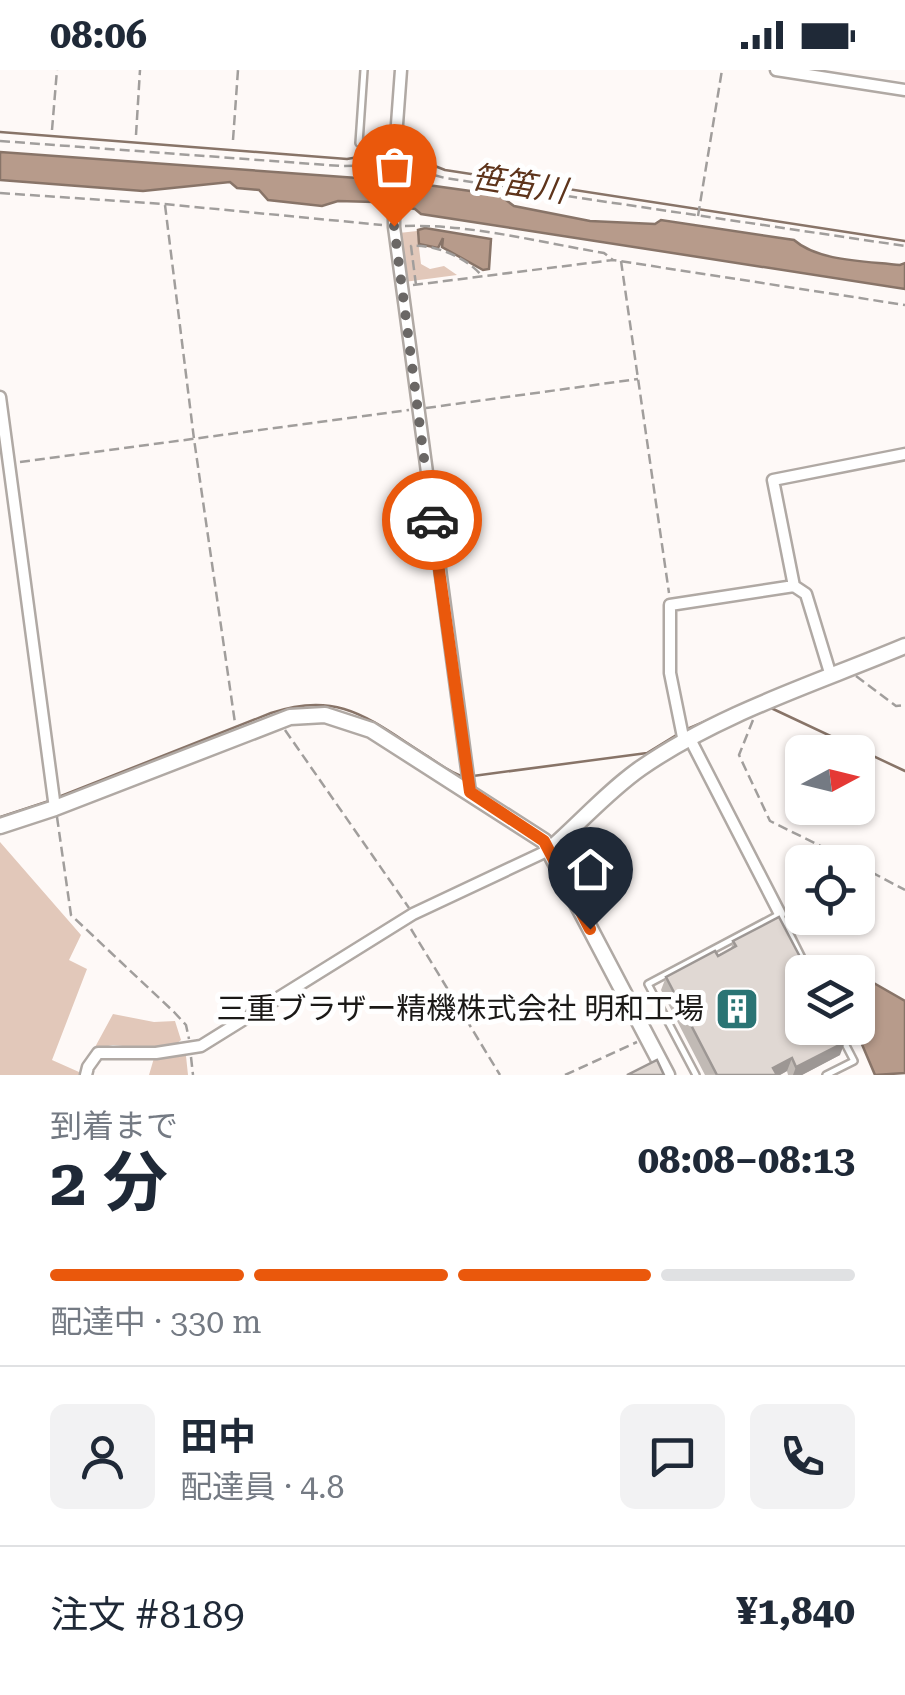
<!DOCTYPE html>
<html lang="ja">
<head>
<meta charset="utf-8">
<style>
	body { margin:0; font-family:"Roboto Serif","Noto Sans JP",serif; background:#f2f2f3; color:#1f2937; height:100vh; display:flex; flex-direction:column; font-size:38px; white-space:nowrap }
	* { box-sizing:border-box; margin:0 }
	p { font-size:32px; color:#747a83 }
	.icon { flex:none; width:55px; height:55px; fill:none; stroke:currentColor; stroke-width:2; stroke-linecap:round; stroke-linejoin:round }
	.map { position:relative; height:1005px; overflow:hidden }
	.panel { display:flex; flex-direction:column; background:#fff; flex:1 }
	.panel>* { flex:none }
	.needle { width:65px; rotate:83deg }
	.tools { position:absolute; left:785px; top:665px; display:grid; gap:20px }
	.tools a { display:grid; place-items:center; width:90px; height:90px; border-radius:15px; background:#fff; box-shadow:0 2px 8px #0004; font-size:50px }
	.pin { position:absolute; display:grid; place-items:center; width:85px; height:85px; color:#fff; margin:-102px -42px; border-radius:50% 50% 50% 0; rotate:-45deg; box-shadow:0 0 10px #0007 }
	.pin .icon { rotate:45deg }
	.courier { position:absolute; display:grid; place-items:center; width:100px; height:100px; margin:-50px; border:8px solid #ea580c; border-radius:50%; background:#fff; color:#222; box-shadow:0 2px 12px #0007 }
	.overview em { font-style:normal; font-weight:700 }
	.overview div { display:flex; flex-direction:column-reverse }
	.overview { display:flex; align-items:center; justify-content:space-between; height:170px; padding:0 50px }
	h1 { font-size:65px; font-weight:700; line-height:75px }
	.bar { display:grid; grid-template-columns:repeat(4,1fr); gap:15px 10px; align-content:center; height:120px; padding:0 50px }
	.bar i { height:12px; border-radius:8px; background:#e0e1e3 }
	.bar .current { background:#ea580c }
	.bar p { grid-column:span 4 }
	.line { display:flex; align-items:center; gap:25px; padding:0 50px; border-top:2px solid #e0e1e3 }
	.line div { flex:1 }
	.round { display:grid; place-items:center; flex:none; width:105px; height:105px; border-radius:15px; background:#f2f2f3 }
	.status { display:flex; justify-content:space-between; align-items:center; height:70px; padding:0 50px; background:#fff; direction:ltr }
	.status svg { height:28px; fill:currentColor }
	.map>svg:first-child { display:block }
	.green { fill:#e2c8ba }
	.water { fill:#b79b8b; stroke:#887468; stroke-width:2.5 }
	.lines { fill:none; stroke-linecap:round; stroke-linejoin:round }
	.stream { stroke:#887468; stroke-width:2.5 }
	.lane-casing { stroke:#b0a9a4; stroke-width:10 }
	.street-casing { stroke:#b0a9a4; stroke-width:15 }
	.secondary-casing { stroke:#b0a9a4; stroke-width:19 }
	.path { stroke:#a19e9c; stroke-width:2.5; stroke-dasharray:10 5; stroke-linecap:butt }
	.lane { stroke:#fff; stroke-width:5 }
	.street { stroke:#fff; stroke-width:10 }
	.secondary { stroke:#fff; stroke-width:14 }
	.wall { fill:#c1bab5 }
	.shaded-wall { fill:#9d9794 }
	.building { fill:#e0d8d3; stroke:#9d9794; stroke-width:2.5 }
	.done { stroke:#6a6765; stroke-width:10; stroke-dasharray:0 18 }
	.route { stroke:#ea580c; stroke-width:12 }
	.labels { text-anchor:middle; stroke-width:10; stroke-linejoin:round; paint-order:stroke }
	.poi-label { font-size:30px; fill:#1b1917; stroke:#fff; text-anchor:end }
	.water-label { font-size:32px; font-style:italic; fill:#5e341b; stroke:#fff }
</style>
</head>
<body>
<div class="status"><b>08:06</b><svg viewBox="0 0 49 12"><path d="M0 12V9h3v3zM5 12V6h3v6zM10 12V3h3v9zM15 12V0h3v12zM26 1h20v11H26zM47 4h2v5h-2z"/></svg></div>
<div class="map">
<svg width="905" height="1005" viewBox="0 0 905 1005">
	<rect width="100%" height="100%" fill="#fef9f7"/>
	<path class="green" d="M417 161 421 194 430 199 444 196 457 205 404 212 399 163Z
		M0 772 81 865 69 890 87 899 52 990 79 1002V1005H0Z
		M113 944 154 952 175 951 181 970 171 978 174 986H186L188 1005H149L154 988 151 979 113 975 94 979Z"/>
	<path class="water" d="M0 82 399 111 499 125 514 136 590 151 655 154 661 150 794 170C819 192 868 191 900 195L905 193V219L421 144 415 139 374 132 338 131 322 136 268 130 259 120 237 118 230 112 143 121 0 110Z
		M425 158 491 169 489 199 483 200 442 177 443 168 438 178 419 174 418 160Z
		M858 904 905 931V1003L875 1005 855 958H858Z"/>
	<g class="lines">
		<path class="stream" d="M0 62 347 89 387 82
			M402 83 445 100 905 171
			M771 638 905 701
			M685 660 755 630
			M473 706 647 683 678 664
			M56 728 271 643C339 620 369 649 424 684 437 692 451 704 465 707
			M0 747 49 731"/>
		<defs>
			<path id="lane" d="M359 73 364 0
				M696 1005 648 914 780 844 809 902
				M826 1005 854 991 837 958"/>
			<path id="street" d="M401 0 394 95V157L470 722
				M776 0 905 20
				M0 327 55 738
				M794 516 773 410 905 384
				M690 669 780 844
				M684 672 670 603V535L794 516 806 524 831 606
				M86 1005 88 997 98 983H156L201 976 413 844 549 780"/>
			<path id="secondary" d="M0 756 55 738 290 647 325 645 371 660 544 771 667 1005
				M549 780C580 753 608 721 641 698 720 643 817 613 905 576"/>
		</defs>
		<use href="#lane" class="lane-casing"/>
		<use href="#street" class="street-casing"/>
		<use href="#secondary" class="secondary-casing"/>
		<path class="path" d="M52 60 57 0
			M136 65 140 0
			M233 70 238 0
			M0 71 341 96 382 95
			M405 97 445 108 905 176
			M0 123 164 134 382 155
			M165 135 194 369 235 653
			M698 146 722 0
			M405 156C471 154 538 172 604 183L613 190
			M621 191 669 523
			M413 215 613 190 905 235
			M416 215 411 176C434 174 466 187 481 205
			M426 338 638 309
			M20 392 409 340
			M856 606 896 636 905 635
			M753 650 739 685 770 751 853 792
			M285 660 409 838
			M57 747 71 845 174 942 186 955 189 969
			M858 795 905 820
			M411 859 500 1005
			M191 987 193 1005
			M565 1005 637 972"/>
		<use href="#lane" class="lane"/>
		<use href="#street" class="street"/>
		<use href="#secondary" class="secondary"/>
	</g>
	<path class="wall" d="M733 871 840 985 802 1005H788L787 1001 780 1005H705L661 920 666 907 731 879Z"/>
	<path class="shaded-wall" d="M845 972 840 985 802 1005H793L796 997Z
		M792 988 787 1001 780 1005H771L773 998Z"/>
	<path class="building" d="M779 847 808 902H802V958H837L845 972 796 997 792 988 773 998 777 1005H717L666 907 715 881 718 886 736 876 733 871Z
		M657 990 664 1005H627Z"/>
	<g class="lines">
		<path class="done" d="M394 156 432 450"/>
		<path class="route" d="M432 450 470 722 544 771 590 859"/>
	</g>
	<defs>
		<symbol id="building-square" viewBox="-11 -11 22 22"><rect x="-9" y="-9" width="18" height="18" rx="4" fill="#2a7474" stroke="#fff"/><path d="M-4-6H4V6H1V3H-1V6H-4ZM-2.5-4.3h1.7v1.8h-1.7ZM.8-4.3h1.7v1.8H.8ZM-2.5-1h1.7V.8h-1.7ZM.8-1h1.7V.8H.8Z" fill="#fff"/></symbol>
	</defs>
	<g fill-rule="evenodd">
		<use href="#building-square" x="712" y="914" width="50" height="50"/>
	</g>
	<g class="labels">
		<g class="poi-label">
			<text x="704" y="949">三重ブラザー精機株式会社 明和工場</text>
		</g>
		<g class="water-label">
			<text transform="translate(519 114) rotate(9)" y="11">笹笛川</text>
		</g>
	</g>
</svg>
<div class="tools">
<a><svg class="needle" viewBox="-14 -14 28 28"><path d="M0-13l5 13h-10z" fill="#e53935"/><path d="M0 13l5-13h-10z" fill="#747a83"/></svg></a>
<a><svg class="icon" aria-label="locate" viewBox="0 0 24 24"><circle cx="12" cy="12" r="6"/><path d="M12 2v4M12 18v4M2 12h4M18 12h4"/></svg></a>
<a><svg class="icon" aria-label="layers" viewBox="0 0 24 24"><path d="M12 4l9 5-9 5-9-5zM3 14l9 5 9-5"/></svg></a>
</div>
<div class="pin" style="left:394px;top:156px;background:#ea580c"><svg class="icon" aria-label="bag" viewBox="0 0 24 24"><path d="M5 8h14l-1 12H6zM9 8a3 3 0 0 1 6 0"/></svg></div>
<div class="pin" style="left:590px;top:859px;background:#1f2937"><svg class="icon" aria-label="home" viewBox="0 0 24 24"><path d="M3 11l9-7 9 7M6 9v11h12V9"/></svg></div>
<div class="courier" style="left:432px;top:450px"><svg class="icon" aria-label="car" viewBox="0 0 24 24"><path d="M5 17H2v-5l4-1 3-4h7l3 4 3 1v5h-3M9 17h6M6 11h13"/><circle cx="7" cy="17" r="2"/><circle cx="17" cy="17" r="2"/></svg></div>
</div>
<section class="panel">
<div class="overview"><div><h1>2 分</h1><p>到着まで</p></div><em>08:08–08:13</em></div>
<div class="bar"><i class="current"></i><i class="current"></i><i class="current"></i><i></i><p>配達中 · 330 m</p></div>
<div class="line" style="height:180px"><a class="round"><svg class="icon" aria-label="person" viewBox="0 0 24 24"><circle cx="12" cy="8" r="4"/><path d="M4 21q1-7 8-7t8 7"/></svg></a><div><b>田中</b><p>配達員 · 4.8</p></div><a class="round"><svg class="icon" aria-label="chat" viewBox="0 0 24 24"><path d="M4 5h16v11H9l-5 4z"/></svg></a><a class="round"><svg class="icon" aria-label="phone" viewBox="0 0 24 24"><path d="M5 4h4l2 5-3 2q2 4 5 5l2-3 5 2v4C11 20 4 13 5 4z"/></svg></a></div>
<div class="line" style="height:130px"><div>注文 #8189</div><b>¥1,840</b></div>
</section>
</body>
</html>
